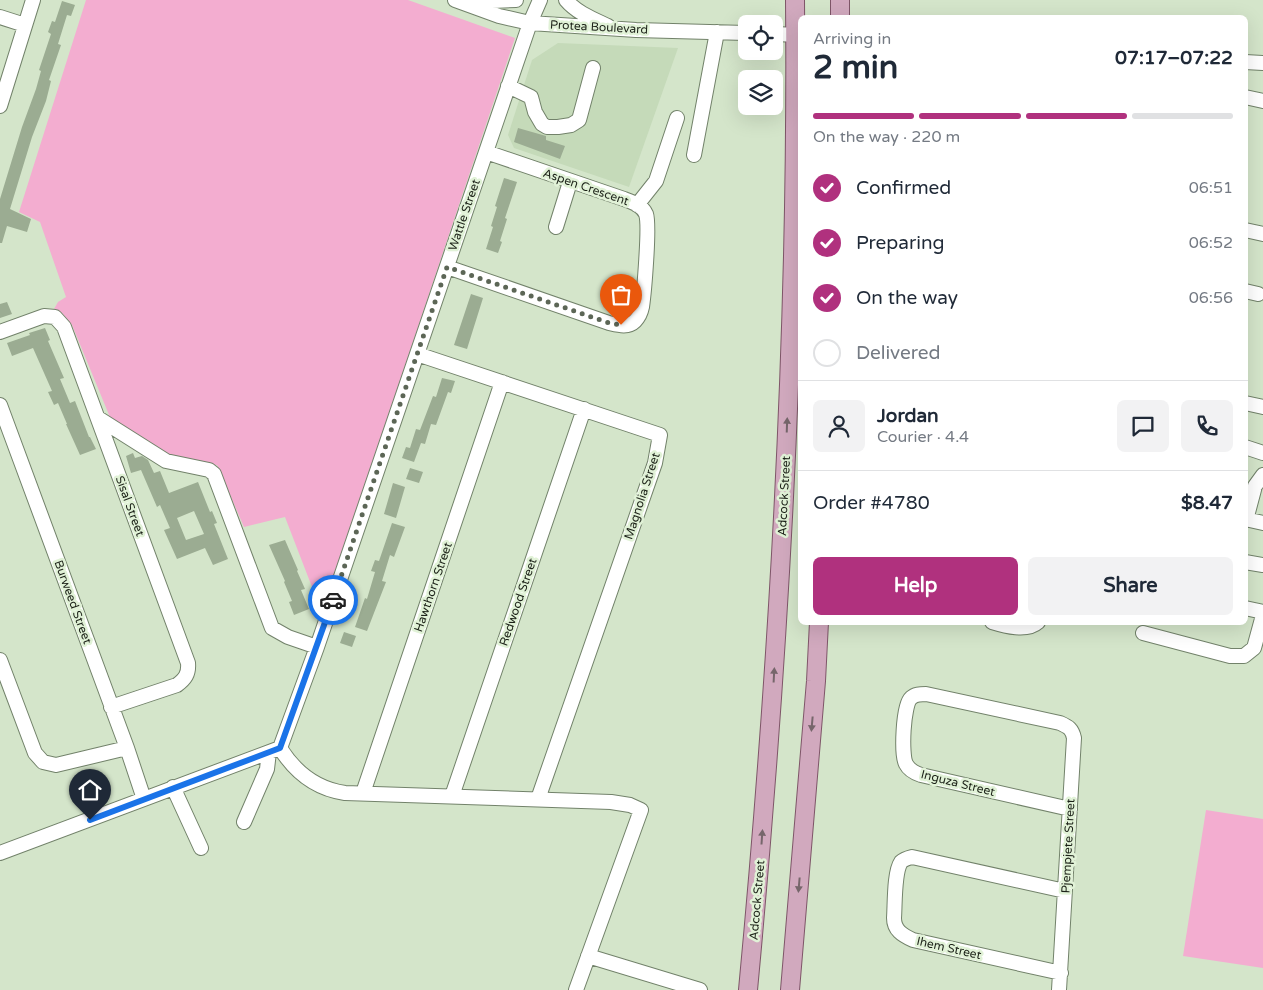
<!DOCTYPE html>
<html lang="en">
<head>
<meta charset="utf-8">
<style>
	body { margin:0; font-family:"Varela Round",sans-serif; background:#f2f2f3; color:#1f2937; height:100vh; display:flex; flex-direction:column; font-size:19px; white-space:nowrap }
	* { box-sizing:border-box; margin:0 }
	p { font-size:16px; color:#747a83 }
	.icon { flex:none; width:28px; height:28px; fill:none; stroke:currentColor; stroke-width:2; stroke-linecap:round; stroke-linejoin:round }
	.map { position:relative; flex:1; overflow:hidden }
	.details { position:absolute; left:798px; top:15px; width:450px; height:610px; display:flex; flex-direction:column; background:#fff; border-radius:8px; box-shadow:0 5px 20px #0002 }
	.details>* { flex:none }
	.tools { position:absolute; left:738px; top:15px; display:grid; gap:10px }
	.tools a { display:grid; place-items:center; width:45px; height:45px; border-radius:8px; background:#fff; box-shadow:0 5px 20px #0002; font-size:25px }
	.pin { position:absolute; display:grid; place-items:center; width:42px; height:42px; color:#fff; margin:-51px -21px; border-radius:50% 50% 50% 0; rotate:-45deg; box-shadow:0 0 5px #0007 }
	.pin .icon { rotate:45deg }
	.courier { position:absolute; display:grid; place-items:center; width:50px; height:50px; margin:-25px; border:4px solid #1a73e8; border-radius:50%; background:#fff; color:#222; box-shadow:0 1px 6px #0007 }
	.summary em { font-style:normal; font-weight:700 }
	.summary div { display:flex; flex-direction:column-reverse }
	.summary { display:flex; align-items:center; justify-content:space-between; height:85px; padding:0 15px }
	h1 { font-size:32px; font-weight:700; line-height:38px }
	.bar { display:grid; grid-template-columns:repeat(4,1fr); gap:8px 5px; align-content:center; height:60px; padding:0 15px }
	.bar i { height:6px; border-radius:4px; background:#e0e1e3 }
	.bar .current { background:#b0317e }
	.bar p { grid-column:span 4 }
	.line { display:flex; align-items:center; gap:12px; padding:0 15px; border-top:1px solid #e0e1e3 }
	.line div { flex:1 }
	.round { display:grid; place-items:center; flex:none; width:52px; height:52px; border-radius:8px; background:#f2f2f3 }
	ol { padding:0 15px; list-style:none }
	li { display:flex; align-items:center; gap:15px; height:55px }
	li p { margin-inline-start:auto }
	li .icon { padding:5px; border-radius:50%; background:#b0317e; color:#fff; stroke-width:4 }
	li:last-child { color:#747a83 }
	li i { width:28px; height:28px; border:2px solid #e0e1e3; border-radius:50% }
	.cta { display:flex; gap:10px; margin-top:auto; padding:10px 15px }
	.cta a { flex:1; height:58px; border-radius:8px; background:#b0317e; color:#fff; font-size:20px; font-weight:700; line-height:58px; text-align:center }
	.cta a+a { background:#f2f2f3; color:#1f2937 }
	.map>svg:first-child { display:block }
	.built { fill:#c5dab9 }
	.green { fill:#f3add0 }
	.building { fill:#9bac92; fill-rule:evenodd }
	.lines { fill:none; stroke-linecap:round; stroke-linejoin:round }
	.minor-casing { stroke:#72826a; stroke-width:16 }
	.major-casing { stroke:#7e5568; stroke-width:20 }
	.minor { stroke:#fff; stroke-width:14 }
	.major { stroke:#d1a9be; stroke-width:18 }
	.oneway { fill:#76666b }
	.done { stroke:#5c6656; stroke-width:5; stroke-dasharray:0 9 }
	.route { stroke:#1a73e8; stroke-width:6 }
	.labels { text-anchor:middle; stroke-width:5; stroke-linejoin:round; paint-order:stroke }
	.street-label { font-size:12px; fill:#1c2218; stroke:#e1f2d7 }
</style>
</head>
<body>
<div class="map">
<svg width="1263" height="990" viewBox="0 0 1263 990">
	<rect width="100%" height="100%" fill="#d4e5ca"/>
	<path class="built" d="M558 43 678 48 629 187 514 148 508 135 532 60Z"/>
	<path class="green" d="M86 0H408L515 38 322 613 285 517 244 527 217 465H202L163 457 114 427 72 325 62 313 54 309 58 302 66 297 40 222 19 212Z
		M1206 810 1263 819V968L1183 956Z"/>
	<path class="building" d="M62 1 75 5 71 16 67 15 58 44 61 45 49 80 51 81 46 101 32 137 10 209 31 219 27 232 7 226 2 243H0V199L22 127 36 89 41 71 39 70 51 34 48 32 52 21 55 22Z
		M518 128 546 136V140L565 146 560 159 514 142Z
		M504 178 517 182 505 218 507 219 500 241 502 242 498 253 486 249 493 227 491 226 497 207 495 206Z
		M471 294 483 298 467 349 454 345Z
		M7 302 12 314 0 318V304Z
		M45 328 50 340 48 341 64 378 60 379 70 403 75 401 89 437H90L96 449 80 455 66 424H67L58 403 54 405 48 392 52 391 33 348 12 356 7 343 30 335 29 333Z
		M442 378 455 381 451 393 448 392 436 425 431 424 425 444 421 443 414 462 402 458 406 447 410 448 416 429 420 430 433 396 436 397Z
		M133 453 135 458 142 456 148 460 154 473 160 471 169 493 198 482 210 512 212 511 217 523 214 524 228 559 213 565 205 548 177 559 164 530 170 528 160 505 157 507 141 470 131 473 126 456ZM194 511 204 534 186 540 177 518Z
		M410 468 423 472 419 483 406 479Z
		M393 483 405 487 396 518 384 514Z
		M392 523 405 527 394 557 390 555 382 581 386 582 367 631 355 627 365 598 367 599 375 572 371 571 375 560 379 561Z
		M285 540 298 570 297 571 305 589 301 590 309 609 294 615 289 602 292 601 284 582 285 581 269 545Z
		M344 632 356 636 352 647 340 643Z"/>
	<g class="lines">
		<defs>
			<path id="minor" d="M455 0 499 16 530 23 636 30 746 33
				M566 0C577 13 593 19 608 26
				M468 2 516 0
				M0 17 25 25
				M774 34 800 35
				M1245 62 1263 63
				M508 86 531 97 535 112 542 124 547 127H558L571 125 579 120 593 68
				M1245 97 1263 101
				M0 106 33 0
				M694 155 717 32
				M637 205 656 181 677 118
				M556 227 570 182
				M1245 230 1263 234
				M447 267 609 323C618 325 628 328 635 321 639 317 641 312 642 307 644 293 650 225 646 214 642 205 632 202 624 199L486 152
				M1245 291 1258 294
				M0 332 44 316 55 317 64 327 188 663C189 674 185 679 177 685L111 707
				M417 354 660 435 655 463 538 799
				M1245 403 1263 407
				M0 405 127 748 144 799
				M98 418 166 461 209 470 214 474 272 628 288 637 317 647
				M1245 447 1263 453
				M1245 519 1263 523
				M1246 520 1255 486 1263 475
				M1245 562 1263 565
				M1245 608 1263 612
				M992 622C1005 626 1027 632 1038 622
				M1143 633 1230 656H1244L1254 648 1263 615
				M0 660 35 753 43 762 56 765 127 748
				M280 748C295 772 317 789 345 793L611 802 630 805 641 810 576 990
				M173 787 201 848
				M363 793 502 382
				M452 796 584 409
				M244 822 267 769 269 752
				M0 853 280 748 317 647 530 23 540 0
				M588 956 700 990
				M1061 973 913 940C902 935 894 930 894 918 895 905 894 872 901 862 904 859 908 858 912 857L1065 891
				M1059 990 1074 738C1072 729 1069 727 1060 723L926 694C920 694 915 694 911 698 903 705 901 755 906 764 909 770 915 773 921 775L1070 809"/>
			<path id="major" d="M840 0V18
				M748 990C779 661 798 331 795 0
				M790 990 816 681 819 622"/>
		</defs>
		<use href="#minor" class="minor-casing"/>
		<use href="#major" class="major-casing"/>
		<use href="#minor" class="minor"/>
		<use href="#major" class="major"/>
	</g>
	<defs><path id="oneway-solid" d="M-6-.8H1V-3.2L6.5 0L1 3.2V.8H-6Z" transform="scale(1.25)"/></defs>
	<g class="oneway">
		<use href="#oneway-solid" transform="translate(787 425) rotate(-88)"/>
		<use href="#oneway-solid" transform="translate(774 675) rotate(-87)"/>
		<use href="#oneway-solid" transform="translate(812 724) rotate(95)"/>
		<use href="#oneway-solid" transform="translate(762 837) rotate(-86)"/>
		<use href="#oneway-solid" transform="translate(799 885) rotate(95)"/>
	</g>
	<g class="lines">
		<path class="done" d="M333 600 447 267 609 323 621 325"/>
		<path class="route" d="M90 820 280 748 333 600"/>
	</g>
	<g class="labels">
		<g class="street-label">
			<text transform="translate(599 27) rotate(3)" y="4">Protea Boulevard</text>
			<text transform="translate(586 187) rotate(19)" y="4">Aspen Crescent</text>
			<text transform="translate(464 215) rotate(-71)" y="4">Wattle Street</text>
			<text transform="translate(642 496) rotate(-72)" y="4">Magnolia Street</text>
			<text transform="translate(784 496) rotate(-87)" y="4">Adcock Street</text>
			<text transform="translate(130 506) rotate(70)" y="4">Sisal Street</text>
			<text transform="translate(433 587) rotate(-71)" y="4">Hawthorn Street</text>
			<text transform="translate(73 602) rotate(70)" y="4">Burweed Street</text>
			<text transform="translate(518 602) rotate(-71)" y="4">Redwood Street</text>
			<text transform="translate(958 783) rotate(14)" y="4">Inguza Street</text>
			<text transform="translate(1068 846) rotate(-87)" y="4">Pjempjete Street</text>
			<text transform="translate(757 900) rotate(-85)" y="4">Adcock Street</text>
			<text transform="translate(949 948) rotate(13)" y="4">Ihem Street</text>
		</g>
	</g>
</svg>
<div class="tools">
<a><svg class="icon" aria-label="locate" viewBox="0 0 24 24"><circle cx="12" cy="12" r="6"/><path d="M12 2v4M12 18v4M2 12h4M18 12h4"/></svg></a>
<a><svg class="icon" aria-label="layers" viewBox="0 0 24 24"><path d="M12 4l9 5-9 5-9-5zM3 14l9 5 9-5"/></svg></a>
</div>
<div class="pin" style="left:621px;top:325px;background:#ea580c"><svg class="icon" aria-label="bag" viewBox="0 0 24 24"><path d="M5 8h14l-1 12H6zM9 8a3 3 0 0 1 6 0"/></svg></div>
<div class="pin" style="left:90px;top:820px;background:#1f2937"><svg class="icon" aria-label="home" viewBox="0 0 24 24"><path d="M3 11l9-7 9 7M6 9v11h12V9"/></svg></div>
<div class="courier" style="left:333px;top:600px"><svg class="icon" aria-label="car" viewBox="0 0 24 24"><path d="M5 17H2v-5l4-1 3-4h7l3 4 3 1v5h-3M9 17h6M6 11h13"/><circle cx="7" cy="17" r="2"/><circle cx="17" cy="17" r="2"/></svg></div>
<section class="details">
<div class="summary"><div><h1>2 min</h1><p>Arriving in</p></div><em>07:17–07:22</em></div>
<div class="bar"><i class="current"></i><i class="current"></i><i class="current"></i><i></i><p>On the way · 220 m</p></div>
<ol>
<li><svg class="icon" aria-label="check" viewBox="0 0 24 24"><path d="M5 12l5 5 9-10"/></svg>Confirmed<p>06:51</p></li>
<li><svg class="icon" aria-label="check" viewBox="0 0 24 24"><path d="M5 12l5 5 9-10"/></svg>Preparing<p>06:52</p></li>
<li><svg class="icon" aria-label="check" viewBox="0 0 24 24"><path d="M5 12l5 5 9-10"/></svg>On the way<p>06:56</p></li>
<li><i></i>Delivered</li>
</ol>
<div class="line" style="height:90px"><a class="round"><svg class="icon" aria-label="person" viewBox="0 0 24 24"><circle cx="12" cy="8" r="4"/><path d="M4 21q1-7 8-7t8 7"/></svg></a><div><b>Jordan</b><p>Courier · 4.4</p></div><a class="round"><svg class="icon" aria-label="chat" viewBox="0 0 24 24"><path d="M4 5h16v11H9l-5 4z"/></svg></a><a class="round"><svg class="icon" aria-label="phone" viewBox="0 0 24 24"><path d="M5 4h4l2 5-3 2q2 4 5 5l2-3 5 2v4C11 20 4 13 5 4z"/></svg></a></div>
<div class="line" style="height:65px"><div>Order #4780</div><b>$8.47</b></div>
<div class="cta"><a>Help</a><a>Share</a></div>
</section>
</div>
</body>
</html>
